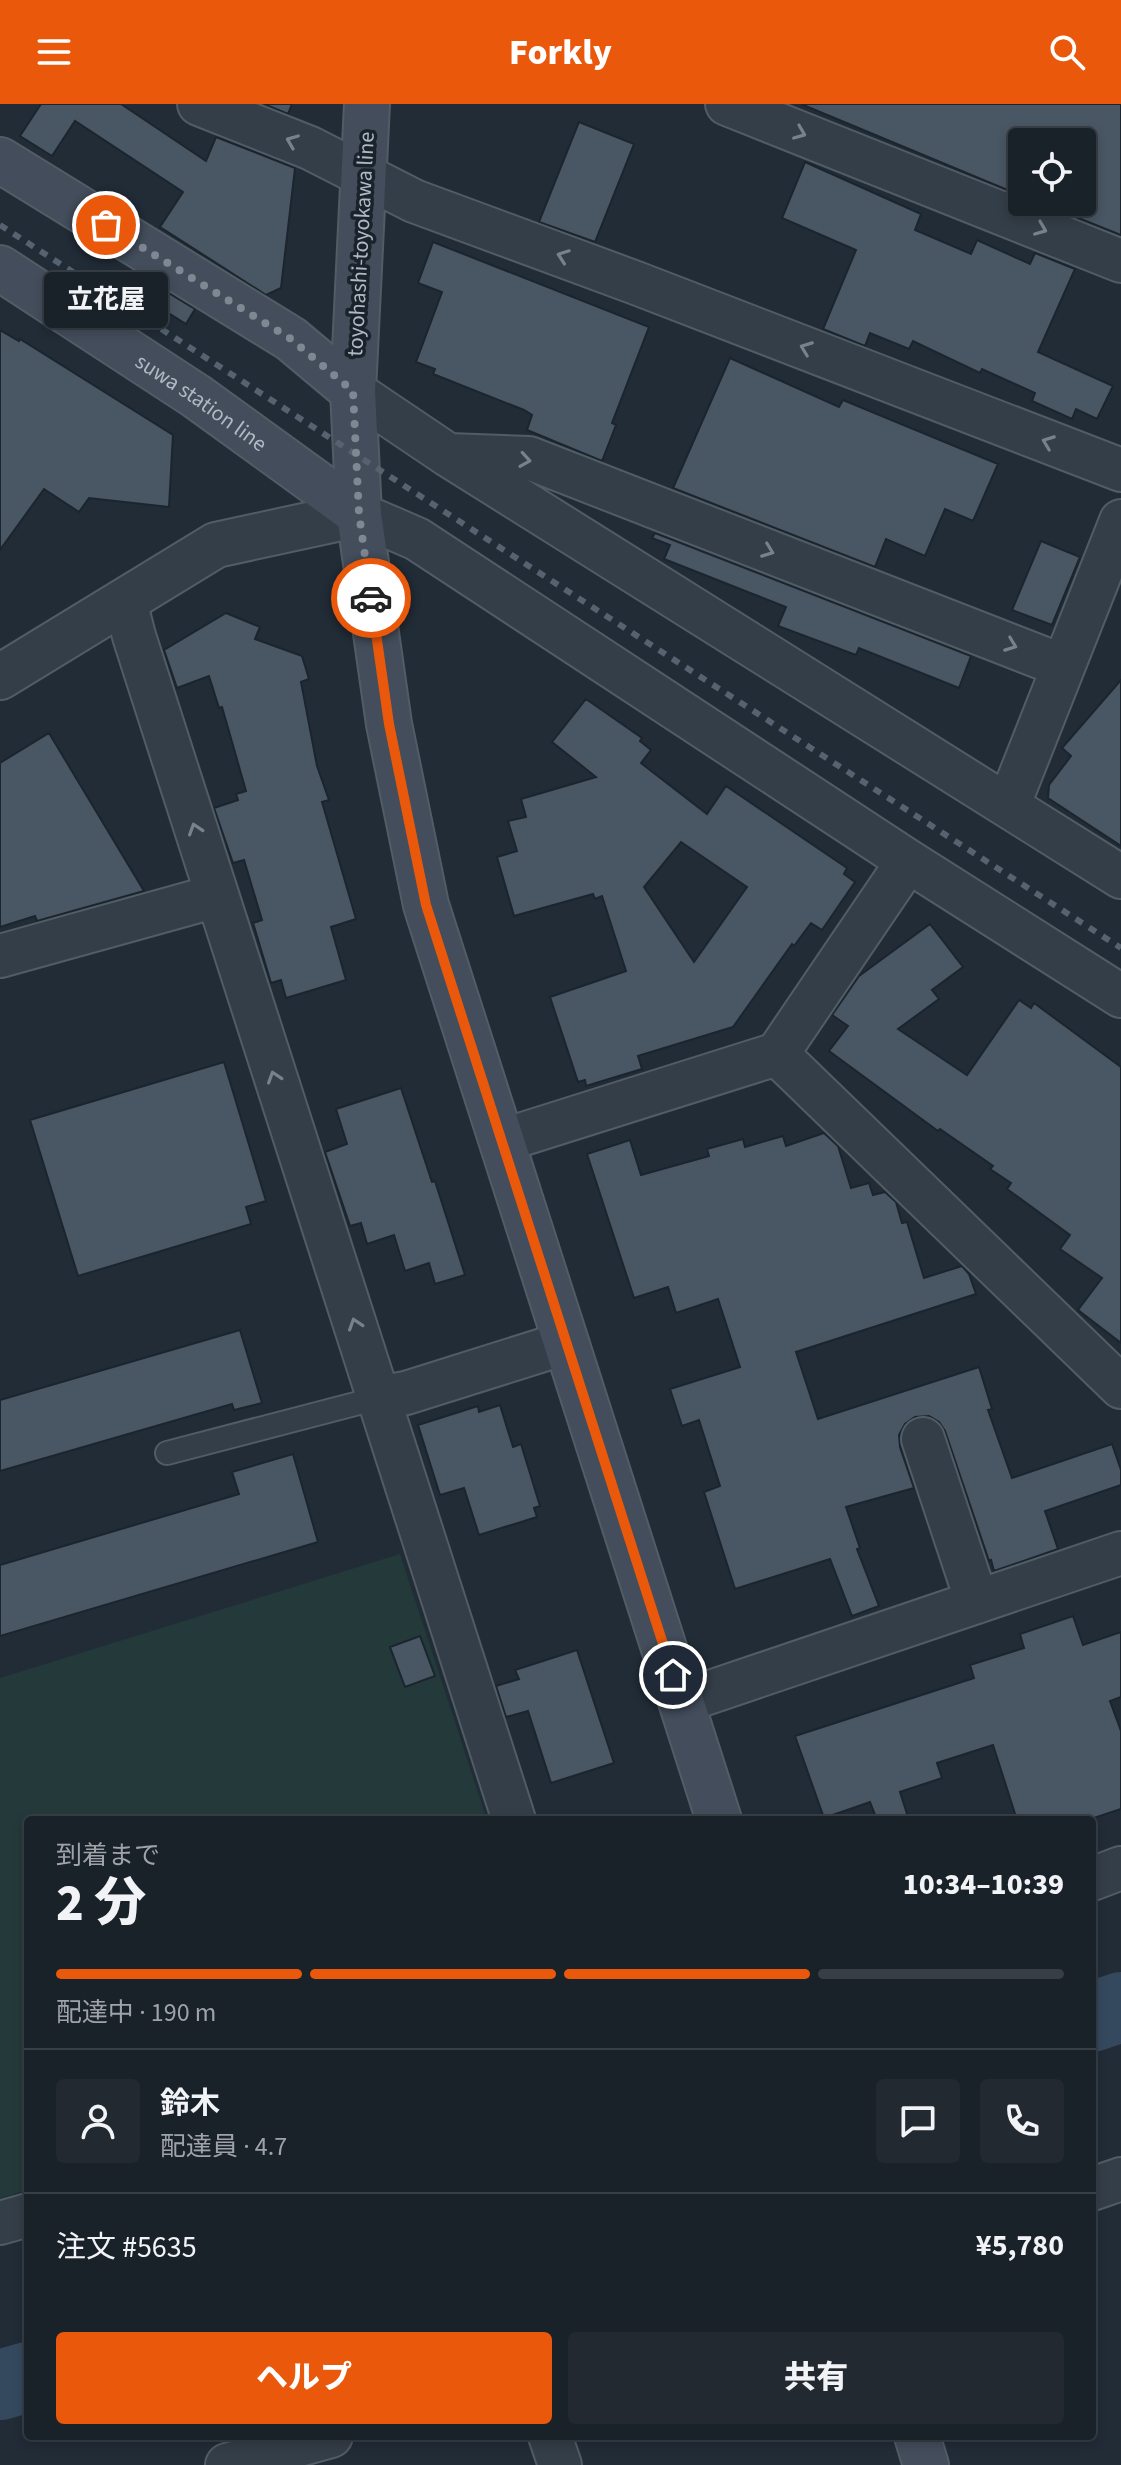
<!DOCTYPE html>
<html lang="ja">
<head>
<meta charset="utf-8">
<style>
	body { margin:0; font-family:"Source Sans 3","Noto Sans JP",sans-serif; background:#222931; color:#f1f3f6; height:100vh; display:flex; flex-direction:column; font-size:30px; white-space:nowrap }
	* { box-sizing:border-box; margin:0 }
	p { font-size:26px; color:#9fa3a8 }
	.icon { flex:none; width:44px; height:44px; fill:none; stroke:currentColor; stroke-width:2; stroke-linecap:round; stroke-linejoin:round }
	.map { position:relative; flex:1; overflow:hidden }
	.details { position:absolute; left:24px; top:1712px; width:1072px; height:624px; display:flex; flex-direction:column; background:#192129; border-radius:8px; box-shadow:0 4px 12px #0003,0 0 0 2px #373e46 }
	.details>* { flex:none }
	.fabs { position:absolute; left:1008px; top:24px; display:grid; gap:16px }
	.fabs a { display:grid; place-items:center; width:88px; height:88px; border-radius:8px; background:#192129; box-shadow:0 4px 12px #0003,0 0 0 2px #373e46; font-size:40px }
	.pin { position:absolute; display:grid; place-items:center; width:68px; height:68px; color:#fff; margin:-34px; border:4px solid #fff; border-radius:50%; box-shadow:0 2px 8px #0007 }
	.courier { position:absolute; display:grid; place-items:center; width:80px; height:80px; margin:-40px; border:6px solid #ea580c; border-radius:50%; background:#fff; color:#222; box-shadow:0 2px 10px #0007 }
	.bubble { position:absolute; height:56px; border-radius:8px; background:#192129; box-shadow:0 4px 12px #0003,0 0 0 2px #373e46; font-size:26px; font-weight:800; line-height:56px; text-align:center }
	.head em { font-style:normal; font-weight:800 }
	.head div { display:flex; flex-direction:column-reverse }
	.head { display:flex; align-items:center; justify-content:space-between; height:136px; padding:0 32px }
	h1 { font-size:52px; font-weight:800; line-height:60px }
	.bar { display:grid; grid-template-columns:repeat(4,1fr); gap:12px 8px; align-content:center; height:96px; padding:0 32px }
	.bar i { height:10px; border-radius:6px; background:#373e46 }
	.bar .on { background:#ea580c }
	.bar p { grid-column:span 4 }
	.line { display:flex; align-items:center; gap:20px; padding:0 32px; border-top:2px solid #373e46 }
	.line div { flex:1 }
	.round { display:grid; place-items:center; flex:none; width:84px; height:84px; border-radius:8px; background:#222931 }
	.button { display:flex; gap:16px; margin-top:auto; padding:16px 32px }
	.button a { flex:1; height:92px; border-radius:8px; background:#ea580c; color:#fff; font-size:32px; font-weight:800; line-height:92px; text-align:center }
	.button a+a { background:#222931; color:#f1f3f6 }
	header { display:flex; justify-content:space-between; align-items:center; height:104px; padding:0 32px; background:#ea580c; color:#fff; font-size:36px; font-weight:800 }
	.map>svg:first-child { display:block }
	.green { fill:#243939 }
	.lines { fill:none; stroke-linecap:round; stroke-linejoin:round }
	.river { stroke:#35495e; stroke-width:70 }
	.building { fill:#495663; stroke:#1c252e; stroke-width:2; fill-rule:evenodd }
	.service-casing { stroke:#525c65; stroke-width:26 }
	.minor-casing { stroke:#525c65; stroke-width:46 }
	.tertiary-casing { stroke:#525c65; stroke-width:48 }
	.secondary-casing { stroke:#525c65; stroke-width:48 }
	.service { stroke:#343e48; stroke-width:22 }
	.minor { stroke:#343e48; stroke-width:42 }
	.tertiary { stroke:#343e48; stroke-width:44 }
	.secondary { stroke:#434d5b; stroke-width:44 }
	.rail { stroke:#56626f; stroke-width:6; stroke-dasharray:8 8; stroke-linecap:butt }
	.oneway { stroke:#78828c }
	.done { stroke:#7d8893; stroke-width:8; stroke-dasharray:0 14.4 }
	.route { stroke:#ea580c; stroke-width:10 }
	.labels { text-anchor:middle; stroke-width:7; stroke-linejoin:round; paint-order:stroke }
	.street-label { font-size:22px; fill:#afb9c4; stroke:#1a232c }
</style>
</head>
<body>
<header><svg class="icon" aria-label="menu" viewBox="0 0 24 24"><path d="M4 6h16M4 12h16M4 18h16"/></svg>Forkly<svg class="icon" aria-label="search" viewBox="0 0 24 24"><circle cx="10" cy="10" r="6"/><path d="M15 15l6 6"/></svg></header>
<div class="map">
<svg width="1121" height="2361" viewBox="0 0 1121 2361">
	<rect width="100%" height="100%" fill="#212c37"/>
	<path class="green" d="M400 1450 487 1716H28V2086L0 2094V1574Z"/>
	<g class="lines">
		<path class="river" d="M1092 1913 1121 1903
			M0 2281 28 2273"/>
	</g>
	<path class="building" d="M41 0H121L206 57 216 33 295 64 281 184 266 191 160 123 183 88 75 17 52 52 20 32Z
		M264 0H292L288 10Z
		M801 0H1121V131L1056 105 1059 98H1082V38H1022V92Z
		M579 18 634 40 595 138 539 118Z
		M805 58 921 110 915 126 971 150 977 136 1030 160 1035 149 1075 165 1038 248 1113 282 1097 315 1076 305 1072 315 1032 297 1035 289 982 265 980 269 913 237 909 245 870 229 865 242 823 225 856 146 782 114Z
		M433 138 649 223 612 319 616 321 602 357 527 326 532 311 524 306 433 270 435 265 416 258 442 188 418 179Z
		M147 176 195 205 186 220 138 190Z
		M0 226 19 237 20 235 173 331 169 403 89 394 79 408 44 385 0 446Z
		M730 254 839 303 843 296 998 360 973 417 945 405 925 452 886 435 875 463 673 384Z
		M655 429 971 552 959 584 859 544 856 551 778 522 786 503 664 455 670 441 652 434Z
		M1041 437 1080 453 1052 521 1012 506Z
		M226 509 260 523 255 535 302 552 309 575 301 578 317 662 329 696 322 698 356 815 331 823 346 876 286 894 281 876 271 879 253 819 262 816 244 756 233 759 214 704 238 696 236 690 246 687 222 603 219 604 209 572 177 584 164 546Z
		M1121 576V742L1048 694 1049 681 1071 652 1062 644Z
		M586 595 642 634 640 637 651 646 641 659 707 710 726 682 847 764 844 770 855 778 822 826 811 819 794 842 792 840 733 923 638 952 642 965 586 982 585 976 578 978 550 893 626 867 602 792 595 795 593 790 514 812 497 753 517 747 508 717 526 713 521 695 596 673 552 638ZM681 738 747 783 694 858 644 783Z
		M49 629 144 787 37 817 35 812 0 823V659Z
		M930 820 963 863 932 886 939 895 898 925 967 971 1019 896 1031 904 1034 899 1121 963V1239L1078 1206 1102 1174 1060 1145 1070 1131 1007 1085 1011 1079 990 1065 993 1062 940 1025 938 1027 829 947 848 922 832 911 859 872Z
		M224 958 266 1097 246 1103 251 1120 78 1172 30 1016Z
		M401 984 432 1078 435 1077 465 1171 435 1180 429 1159 405 1167 394 1131 367 1140 361 1119 350 1122 325 1048 347 1040 336 1005Z
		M824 1029 838 1042 851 1084 869 1079 873 1091 885 1088 896 1098 902 1119 907 1118 924 1174 962 1162 969 1170 976 1190 796 1248 818 1315 979 1263 992 1305 988 1306 1012 1374 1112 1340 1121 1366V1381L1045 1407 1058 1445 994 1467 991 1456 989 1457 945 1327 939 1318 929 1312 915 1313 905 1320 899 1331 900 1343 914 1384 846 1403 860 1444 857 1445 879 1502 852 1512 830 1455 735 1485 704 1388 720 1382 699 1316 682 1322 670 1285 740 1263 718 1195 676 1209 668 1183 634 1194 587 1050 630 1036 641 1071 709 1052 707 1045 743 1035 745 1043 783 1032 786 1042Z
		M240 1226 262 1299 234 1306 232 1300 0 1367V1296Z
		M500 1301 513 1343 521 1340 540 1402 534 1404 537 1413 479 1431 464 1384 440 1391 418 1321 478 1302 479 1308Z
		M293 1350 318 1438 0 1532V1461L239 1390 232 1368Z
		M1073 1512 1083 1541 1121 1528V1593L1110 1597 1121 1627V1705L1088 1716H1017L993 1641 937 1659 942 1674 900 1688 909 1716H877L870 1698 824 1714 795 1632 974 1574 970 1561 1024 1544 1020 1530Z
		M420 1532 435 1572 405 1583 390 1543Z
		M577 1546 614 1659 551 1679 528 1607 506 1613 496 1582 519 1575 515 1566Z"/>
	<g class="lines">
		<defs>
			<path id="service" d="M167 1349 378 1294"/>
			<path id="minor" d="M199 0 310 44 414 97 636 179 1121 366
				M727 0 1121 157
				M353 287 448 351 1121 773
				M449 351 529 354 1063 562
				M359 410 417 435 908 757 1121 892
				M125 497 134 532 514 1716
				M1009 700 1121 417
				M0 852 216 792
				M777 950 1121 1283
				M501 1037 777 950 908 757
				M378 1294 406 1289 565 1239
				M923 1335 977 1498
				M681 1598 1121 1449
				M1092 1775 1121 1764
				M1092 2085 1121 2075
				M0 2119 28 2111
				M550 2332 560 2361
				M227 2361 331 2332"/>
			<path id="tertiary" d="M0 573 216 441 359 410"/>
			<g id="secondary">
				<path d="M367 0 353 287 359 410 389 620 426 801 719 1716"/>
				<path d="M0 56 291 235 353 287"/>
				<path id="s1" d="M0 164 196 292 359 410"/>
				<path d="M917 2332 926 2361"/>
			</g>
		</defs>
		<use href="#service" class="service-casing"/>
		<use href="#minor" class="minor-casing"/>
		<use href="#tertiary" class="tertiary-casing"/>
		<use href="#secondary" class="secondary-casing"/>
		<use href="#service" class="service"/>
		<use href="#minor" class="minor"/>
		<use href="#tertiary" class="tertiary"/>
		<use href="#secondary" class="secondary"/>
		<path class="rail" d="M0 121 1121 844"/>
	</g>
	<defs><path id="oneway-chevron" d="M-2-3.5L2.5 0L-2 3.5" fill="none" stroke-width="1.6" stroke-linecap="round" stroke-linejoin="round" transform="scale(2)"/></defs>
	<g class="oneway">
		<use href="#oneway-chevron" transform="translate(800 29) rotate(22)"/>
		<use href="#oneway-chevron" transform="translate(292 37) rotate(-158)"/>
		<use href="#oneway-chevron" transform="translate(1041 125) rotate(22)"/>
		<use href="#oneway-chevron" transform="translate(563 152) rotate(-160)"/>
		<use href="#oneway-chevron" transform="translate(806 244) rotate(-159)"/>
		<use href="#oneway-chevron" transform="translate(1048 338) rotate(-159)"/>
		<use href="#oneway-chevron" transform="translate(525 356) rotate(9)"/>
		<use href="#oneway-chevron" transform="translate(768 447) rotate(21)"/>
		<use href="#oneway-chevron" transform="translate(1011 541) rotate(21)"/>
		<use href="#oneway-chevron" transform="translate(195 725) rotate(-108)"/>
		<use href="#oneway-chevron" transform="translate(274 973) rotate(-108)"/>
		<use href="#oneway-chevron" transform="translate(355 1220) rotate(-108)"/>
	</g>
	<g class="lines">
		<path class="done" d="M106 121 291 235 353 287 359 410 371 494"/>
		<path class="route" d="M371 494 389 620 426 801 673 1571"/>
	</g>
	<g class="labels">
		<g class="street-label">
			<text transform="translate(360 140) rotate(-87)" y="8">toyohashi-toyokawa line</text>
			<text dy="8" stroke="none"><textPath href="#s1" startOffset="242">suwa station line</textPath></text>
		</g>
	</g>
</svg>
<div class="fabs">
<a><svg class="icon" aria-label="locate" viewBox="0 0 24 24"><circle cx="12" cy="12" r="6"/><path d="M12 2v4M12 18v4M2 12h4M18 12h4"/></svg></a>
</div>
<div class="pin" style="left:106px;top:121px;background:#ea580c"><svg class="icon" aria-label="bag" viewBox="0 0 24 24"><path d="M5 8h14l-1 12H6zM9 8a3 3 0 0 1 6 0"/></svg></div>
<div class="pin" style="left:673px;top:1571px;background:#1f2937"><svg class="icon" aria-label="home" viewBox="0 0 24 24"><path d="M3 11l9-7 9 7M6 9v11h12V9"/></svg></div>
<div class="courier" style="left:371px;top:494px"><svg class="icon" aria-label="car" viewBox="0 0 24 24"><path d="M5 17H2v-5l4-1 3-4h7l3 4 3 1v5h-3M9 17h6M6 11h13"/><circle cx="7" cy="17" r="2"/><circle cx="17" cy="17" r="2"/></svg></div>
<div class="bubble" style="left:44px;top:168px;width:124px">立花屋</div>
<section class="details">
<div class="head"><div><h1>2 分</h1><p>到着まで</p></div><em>10:34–10:39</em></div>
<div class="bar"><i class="on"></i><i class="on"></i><i class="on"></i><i></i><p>配達中 · 190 m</p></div>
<div class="line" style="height:144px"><a class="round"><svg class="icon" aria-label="person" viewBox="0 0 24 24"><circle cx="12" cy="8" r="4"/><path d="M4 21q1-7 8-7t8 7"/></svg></a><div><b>鈴木</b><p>配達員 · 4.7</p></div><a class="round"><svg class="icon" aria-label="chat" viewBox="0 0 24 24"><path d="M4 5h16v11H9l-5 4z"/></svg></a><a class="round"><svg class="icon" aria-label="phone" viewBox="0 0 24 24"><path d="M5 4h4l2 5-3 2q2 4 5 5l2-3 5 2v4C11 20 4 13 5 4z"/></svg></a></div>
<div class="line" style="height:104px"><div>注文 #5635</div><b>¥5,780</b></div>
<div class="button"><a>ヘルプ</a><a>共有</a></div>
</section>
</div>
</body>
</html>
